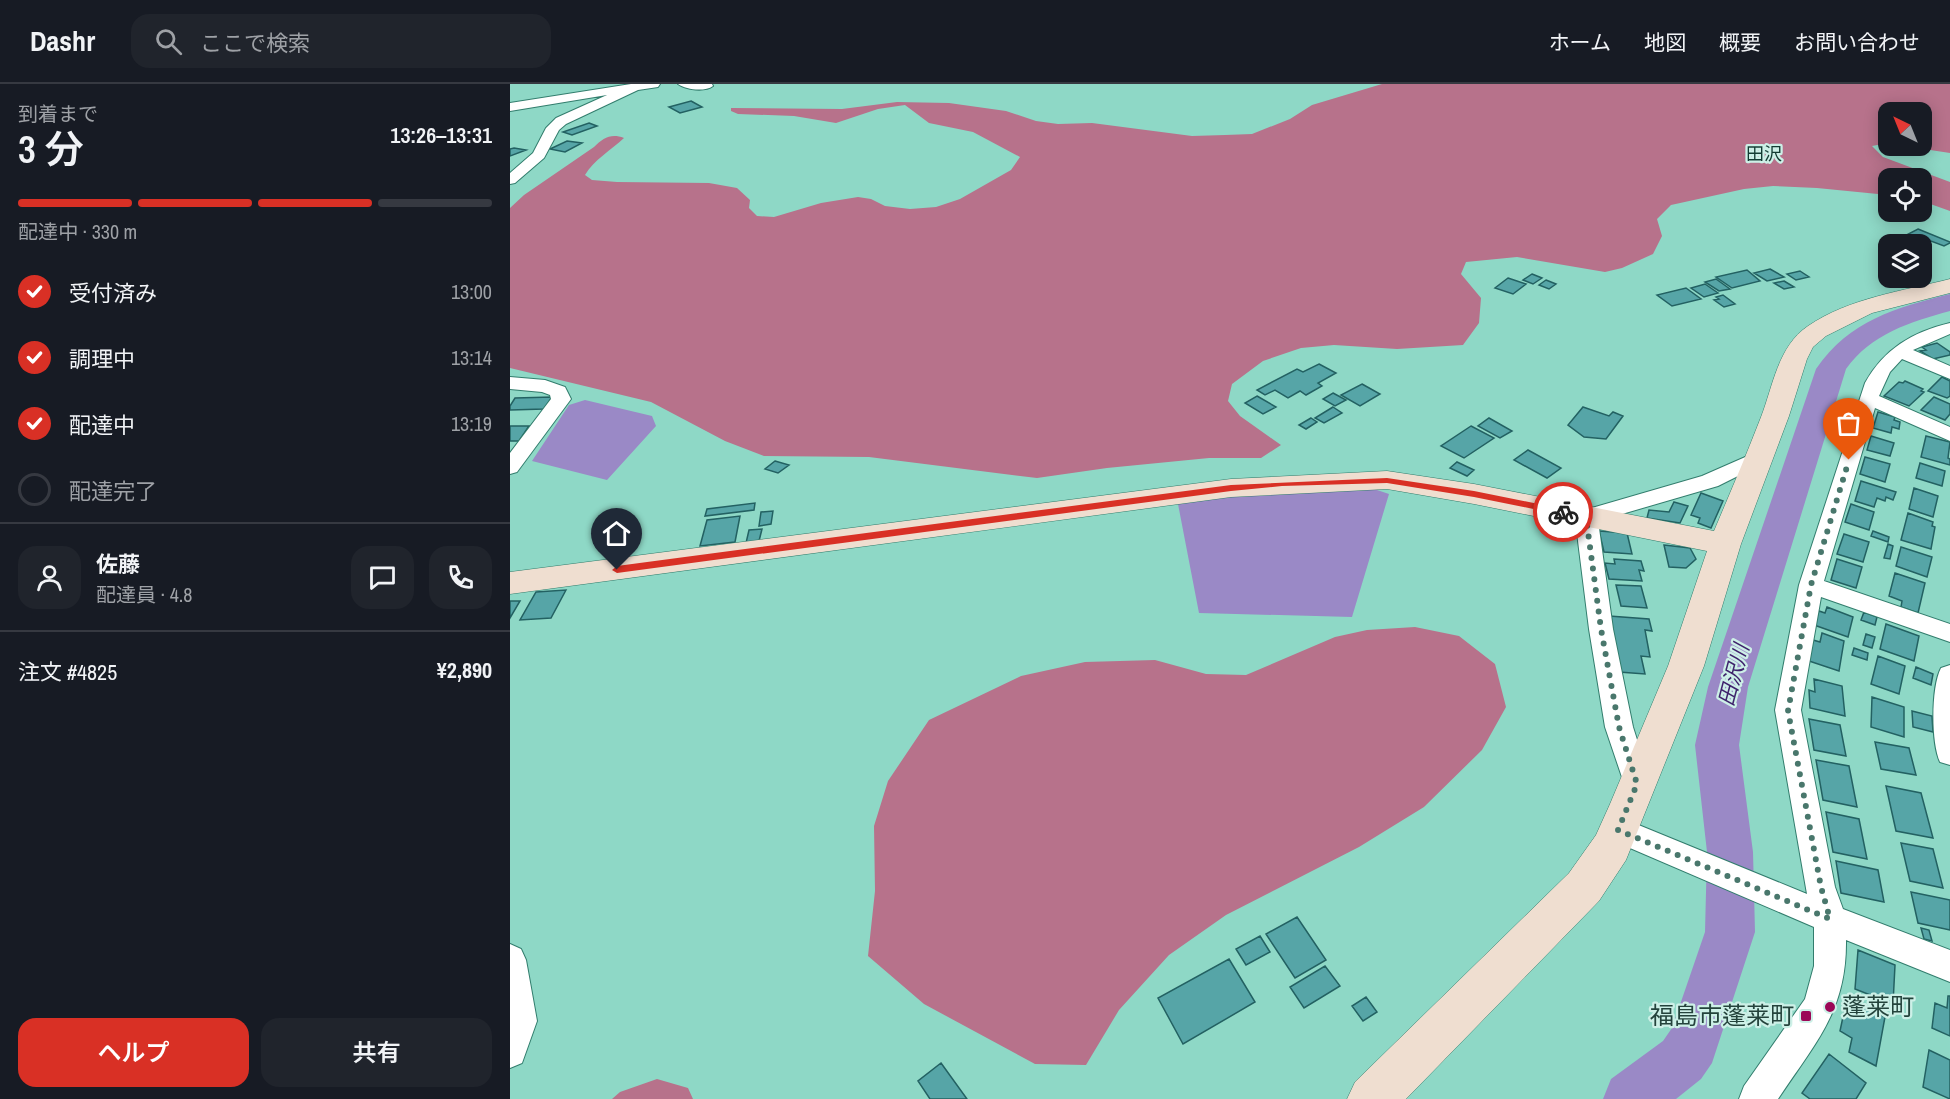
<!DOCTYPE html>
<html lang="ja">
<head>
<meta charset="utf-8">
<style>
	body { margin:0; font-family:"Archivo Narrow","Noto Sans JP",sans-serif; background:#20242c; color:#f1f3f6; height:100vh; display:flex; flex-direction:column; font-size:22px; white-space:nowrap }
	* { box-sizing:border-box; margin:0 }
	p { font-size:20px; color:#9ea1a6 }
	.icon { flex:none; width:33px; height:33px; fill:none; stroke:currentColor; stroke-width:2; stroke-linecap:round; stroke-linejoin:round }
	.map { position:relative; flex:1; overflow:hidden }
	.side { display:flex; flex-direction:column; background:#171b24; width:510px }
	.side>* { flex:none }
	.needle { width:39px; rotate:317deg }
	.buttons { position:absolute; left:1368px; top:18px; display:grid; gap:12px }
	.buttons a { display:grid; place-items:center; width:54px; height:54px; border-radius:12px; background:#171b24; box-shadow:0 3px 15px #0003; font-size:30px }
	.pin { position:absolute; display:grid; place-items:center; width:51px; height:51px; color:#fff; margin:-62px -26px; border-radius:50% 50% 50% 0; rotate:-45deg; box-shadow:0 0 6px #0007 }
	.pin .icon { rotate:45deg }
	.courier { position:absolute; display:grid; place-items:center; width:60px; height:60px; margin:-30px; border:4px solid #d93025; border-radius:50%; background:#fff; color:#222; box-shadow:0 2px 8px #0007 }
	.head em { font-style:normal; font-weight:600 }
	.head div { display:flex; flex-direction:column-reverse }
	.head { display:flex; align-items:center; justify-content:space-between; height:102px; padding:0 18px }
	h1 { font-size:39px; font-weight:600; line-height:45px }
	.bar { display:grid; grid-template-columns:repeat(4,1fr); gap:9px 6px; align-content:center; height:72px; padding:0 18px }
	.bar i { height:8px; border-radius:4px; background:#363941 }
	.bar .selected { background:#d93025 }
	.bar p { grid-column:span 4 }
	.line { display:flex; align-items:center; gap:15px; padding:0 18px; border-top:2px solid #363941 }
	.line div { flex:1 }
	.round { display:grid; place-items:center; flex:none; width:63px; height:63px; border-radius:18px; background:#20242c }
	ol { padding:0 18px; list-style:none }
	li { display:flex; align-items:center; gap:18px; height:66px }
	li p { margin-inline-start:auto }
	li .icon { padding:6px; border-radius:50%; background:#d93025; color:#fff; stroke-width:4 }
	li:last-child { color:#9ea1a6 }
	li i { width:33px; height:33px; border:3px solid #363941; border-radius:50% }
	.primary-button { display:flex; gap:12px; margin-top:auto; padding:12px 18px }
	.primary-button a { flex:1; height:69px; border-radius:18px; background:#d93025; color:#fff; font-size:24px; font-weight:600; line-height:69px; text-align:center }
	.primary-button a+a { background:#20242c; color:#f1f3f6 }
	header { display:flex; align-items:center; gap:36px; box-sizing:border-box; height:84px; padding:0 30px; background:#171b24; border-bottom:2px solid #363941 }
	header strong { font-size:28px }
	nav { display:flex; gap:33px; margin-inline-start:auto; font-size:21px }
	.search { width:420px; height:54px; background:#20242c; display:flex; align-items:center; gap:15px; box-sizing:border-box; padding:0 21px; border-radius:18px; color:#9ea1a6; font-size:22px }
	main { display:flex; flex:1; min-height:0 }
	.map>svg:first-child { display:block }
	.forest { fill:#b7728b }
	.water { fill:#9a89c6 }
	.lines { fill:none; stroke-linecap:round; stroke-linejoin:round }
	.river { fill:#9a89c6; fill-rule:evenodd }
	.building { fill:#56a5a7; stroke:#236162; stroke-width:1.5 }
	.street-casing { stroke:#327d6d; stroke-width:2 }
	.secondary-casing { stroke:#327d6d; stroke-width:1 }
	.street { fill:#fff; fill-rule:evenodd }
	.secondary { fill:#efded0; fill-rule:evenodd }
	.route { fill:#d93025 }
	.done { stroke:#49776c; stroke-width:6; stroke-dasharray:0 10.8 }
	.poi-dot { fill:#9b0857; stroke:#cdf0e7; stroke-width:2 }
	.labels { text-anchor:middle; stroke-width:4.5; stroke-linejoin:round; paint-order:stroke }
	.far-quarter-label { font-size:18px; fill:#133b32; stroke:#cdf0e7 }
	.water-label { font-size:21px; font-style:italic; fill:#3f236c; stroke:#cdf0e7 }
	.near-poi-label { font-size:24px; fill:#24433c; stroke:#cdf0e7; text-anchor:start }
</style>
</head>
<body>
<header>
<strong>Dashr</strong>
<div class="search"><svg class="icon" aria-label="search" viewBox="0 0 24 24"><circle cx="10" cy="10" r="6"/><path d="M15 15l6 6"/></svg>ここで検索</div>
<nav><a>ホーム</a><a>地図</a><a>概要</a><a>お問い合わせ</a></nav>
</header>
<main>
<section class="side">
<div class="head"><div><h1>3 分</h1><p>到着まで</p></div><em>13:26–13:31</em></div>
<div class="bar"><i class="selected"></i><i class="selected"></i><i class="selected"></i><i></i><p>配達中 · 330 m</p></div>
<ol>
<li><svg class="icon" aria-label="check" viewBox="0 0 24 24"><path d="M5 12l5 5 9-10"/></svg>受付済み<p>13:00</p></li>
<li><svg class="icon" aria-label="check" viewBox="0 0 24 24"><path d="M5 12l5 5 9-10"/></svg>調理中<p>13:14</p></li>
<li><svg class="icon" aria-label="check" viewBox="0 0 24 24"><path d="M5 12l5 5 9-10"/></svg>配達中<p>13:19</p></li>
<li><i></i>配達完了</li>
</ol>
<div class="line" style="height:108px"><a class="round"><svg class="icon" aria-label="person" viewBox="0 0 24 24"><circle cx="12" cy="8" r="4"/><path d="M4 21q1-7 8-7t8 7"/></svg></a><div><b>佐藤</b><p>配達員 · 4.8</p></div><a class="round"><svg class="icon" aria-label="chat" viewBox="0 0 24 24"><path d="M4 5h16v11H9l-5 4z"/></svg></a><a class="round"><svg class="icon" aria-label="phone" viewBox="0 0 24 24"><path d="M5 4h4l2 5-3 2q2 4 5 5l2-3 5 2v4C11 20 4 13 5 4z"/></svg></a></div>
<div class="line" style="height:78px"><div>注文 #4825</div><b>¥2,890</b></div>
<div class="primary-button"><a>ヘルプ</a><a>共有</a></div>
</section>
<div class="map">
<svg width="1440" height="1015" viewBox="0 0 1440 1015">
	<rect width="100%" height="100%" fill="#8ed8c6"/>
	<path class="forest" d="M872 0H1440V69L1394 62H1412V28H1378V59L1362 62 1373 73 1440 98V127L1412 117V94H1378V111L1307 104 1263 102 1234 105 1161 121 1147 135 1152 152 1143 170 1112 184 1095 188 1007 173 956 178 951 190 971 214 969 239 953 261 887 265 824 261 791 264 753 277 722 300 718 317 730 332 771 361 751 374H699L597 384 527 394 359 373 254 372 215 357 141 318 0 284V124L14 111 84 63C93 54 101 49 114 54 101 66 84 76 75 91L82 96 107 98 199 99 227 104 240 116 239 124 247 132 264 133 311 119 348 113 361 115 375 122 400 125 426 123 450 115 501 86 510 73 463 48 419 39 395 21 368 25 326 39 284 32 228 30 221 27V24L332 25 387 18 439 19 496 27 526 37 548 40 582 39 682 52 715 51 742 50 780 35 802 21Z
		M905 543 949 552 985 580 996 623 972 666 914 723 849 763 716 831 659 871 609 926 576 981 525 980 414 920 358 872 365 807 364 742 378 697 419 636 511 592 575 578 645 576 696 590 736 591 825 553 857 546Z
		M147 995 178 1004 183 1015H102L110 1008Z"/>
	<path class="water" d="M75 316 142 332 146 342 97 396 22 377 59 321Z
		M789 404 864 405 879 410 842 533 689 529 668 420Z"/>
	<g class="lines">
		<path class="river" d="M1440 210V227C1400 238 1361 250 1336 285L1238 603 1229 661 1243 768 1245 848 1202 979 1191 995 1166 1015H1093L1101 995 1153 957 1162 944 1195 848 1197 768 1185 661 1198 603 1306 285C1340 236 1385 224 1440 210Z"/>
	</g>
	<path class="building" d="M181 17 192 23 170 29 159 23Z
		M79 39 87 42 62 51 53 48Z
		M57 57 72 59 55 68 40 65Z
		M4 64 16 66 0 72V65Z
		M1408 145 1440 158V159L1434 162 1421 157 1412 162 1379 160Z
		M1260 185 1274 193 1257 197 1244 189Z
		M1237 186 1250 197 1222 204 1206 193Z
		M1290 187 1299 193 1286 196 1277 190Z
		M1022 190 1032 194 1023 200 1013 196Z
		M998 194 1016 200 1003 210 985 204Z
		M1206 195 1220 205 1209 207 1195 198Z
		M1036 196 1046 200 1039 205 1029 201Z
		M1274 197 1284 203 1274 205 1264 199Z
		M1195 200 1208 209 1194 213 1181 204Z
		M1176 204 1191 215 1162 222 1147 211Z
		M1213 211 1225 220 1214 223 1204 216 1209 215 1206 213Z
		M1427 259 1440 268V271L1423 275 1410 267 1416 266 1412 263Z
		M809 280 826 289 808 299 812 302 796 311 790 307 778 314 765 306 755 311 747 306 787 285 793 288Z
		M1432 293 1440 297V312L1437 314 1418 307Z
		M1395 297 1413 305 1411 307 1414 308 1399 322 1374 312 1389 298 1393 299Z
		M852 300 870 310 850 322 831 311Z
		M823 309 836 316 825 322 813 315Z
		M747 312 766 323 753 330 735 319Z
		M42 313 34 325 0 326V322L5 314Z
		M1424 313 1440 320V330L1435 336 1411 326Z
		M823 323 832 329 814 339 805 334Z
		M1073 323 1099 332 1103 328 1113 332 1096 355 1074 353 1058 341Z
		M1368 328 1385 333 1384 336 1390 338 1389 345 1382 343 1381 349 1363 344Z
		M801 334 807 338 796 345 789 341Z
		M979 334 1002 347 990 354 968 342Z
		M0 342H19L9 357H0Z
		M961 342 984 354 954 374 931 362Z
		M1361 352 1384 359 1380 372 1357 366Z
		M1416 352 1440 358 1438 374 1440 375V381L1411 373Z
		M1018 366 1051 384 1037 394 1004 376Z
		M1355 373 1380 380 1375 398 1350 390Z
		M265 377 279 381 268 389 255 385Z
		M947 378 964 386 957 392 940 384Z
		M1410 379 1435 387 1432 402 1406 394Z
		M1351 397 1386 408 1383 416 1376 413 1375 417 1367 414 1364 423 1345 417Z
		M1404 404 1428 412 1423 433 1399 425Z
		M1191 409 1213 417 1201 444 1188 439 1190 434 1181 431Z
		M1164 418 1178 422 1170 439 1137 434 1139 426 1159 428Z
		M245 419 244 426 195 432 197 425Z
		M1341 420 1364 428 1359 446 1335 438Z
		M263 427 261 440 249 442 251 428Z
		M1398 429 1423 438 1422 442 1425 443 1421 465 1391 456Z
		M230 432 225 458 190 462 197 436Z
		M252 445 249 457 236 459 239 446Z
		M1089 447 1117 449 1122 470 1094 468Z
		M1363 447 1379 453 1378 458 1361 452Z
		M1334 450 1359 458 1353 478 1327 470Z
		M1378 460 1383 462 1380 475 1374 474Z
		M1154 461 1180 464 1186 475 1176 484 1159 483Z
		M1391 463 1422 473 1417 493 1386 482Z
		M1104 475 1131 477 1134 487 1129 486 1132 497 1099 495 1095 479 1105 480Z
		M1327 475 1352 483 1346 504 1321 496Z
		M1385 489 1415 499 1408 529 1391 523 1392 517 1379 512Z
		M1106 501 1131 502 1137 524 1111 522Z
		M56 506 41 534 10 536 26 508Z
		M0 517H10L0 534Z
		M1317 523 1343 533 1338 553 1304 541 1309 527 1315 529Z
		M1354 528 1367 533 1365 541 1351 536Z
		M1099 532 1139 535 1142 547 1135 546 1140 573 1131 572 1135 590 1109 588Z
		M1376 540 1409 552 1404 577 1370 565Z
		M1312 549 1334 557 1329 587 1299 577 1303 556 1310 558Z
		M1356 550 1365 553 1362 564 1353 561Z
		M1344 564 1358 569 1357 576 1342 571Z
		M1368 572 1395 582 1389 610 1361 600Z
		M1406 583 1423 590 1421 601 1403 594Z
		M1304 595 1332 602 1335 632 1300 624 1299 606 1305 608Z
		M1362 613 1394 623V653L1361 643Z
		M1402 627 1422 632 1423 648 1403 643Z
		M1299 635 1330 641 1336 672 1304 666Z
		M1365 658 1399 664 1406 691 1371 685Z
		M1306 676 1339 682 1347 723 1313 716Z
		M1376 702 1411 709 1423 754 1386 747Z
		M1316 728 1349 735 1357 775 1323 768Z
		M1391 759 1423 765 1433 804 1400 797Z
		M1326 777 1368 786 1374 818 1331 809Z
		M1401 808 1440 816V846L1408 839Z
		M787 833 816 876 785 894 756 850Z
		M1411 844 1419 846 1422 857 1414 855Z
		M750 852 760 868 736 881 726 865Z
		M1348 866 1385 881 1383 920 1345 905Z
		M719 875 745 918 673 960 648 914Z
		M815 882 830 902 794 924 780 903Z
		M1438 912H1440V952L1422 944 1425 919 1437 924Z
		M856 913 867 928 853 937 842 922Z
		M1337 914 1375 933 1366 982 1339 968 1342 954 1330 947Z
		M1419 966 1440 976V1015L1413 1003Z
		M1319 970 1356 999 1346 1015H1300L1292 1009Z
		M431 979 457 1015H420L408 997Z"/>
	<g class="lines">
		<defs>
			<path id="street" d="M121 0H150L148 3 128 6 56 40 49 46 34 74 5 99 0 100V89L23 69 36 44 46 34 97 11 0 27V19Z
				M168 0H202L203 2C195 8 176 6 168 0Z
				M1440 239V250L1403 266 1440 282V295L1392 275 1380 288 1369 312 1440 343V357L1365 324 1314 497 1440 540V558L1311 513 1291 626 1325 803 1333 825 1440 866V898L1336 856C1337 927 1305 959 1268 1015H1229L1234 1002 1295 915 1304 882V843L1099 755 1094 746 1099 737 1109 733 1297 810 1265 626 1289 501 1355 299C1374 265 1402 248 1440 239Z
				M0 293 35 296 55 303 61 315 7 388 0 390V369L41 315 40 311 32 308 0 305Z
				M1249 367 1256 368 1259 373 1256 378 1208 402 1088 437 1103 545 1123 643 1141 700 1137 708 1127 712 1117 708 1095 643 1079 545 1065 433 1068 428 1192 392Z
				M1440 581V681L1430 678C1421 659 1421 603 1431 584Z
				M0 860 11 865 16 876 27 937 12 979 0 984Z"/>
			<path id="secondary" d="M1440 195V209L1362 229 1316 252 1303 263 1297 275 1279 332 1231 460 1194 582 1116 776 1089 817 896 1015H837L845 998 1059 789 1086 751 1100 720 1158 582 1197 467 964 420 877 405 721 413 0 510V488L721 395 877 387 964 400 1204 447C1220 409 1236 372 1251 333 1263 302 1268 262 1298 242 1339 214 1393 207 1440 195Z"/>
		</defs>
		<use href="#street" class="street-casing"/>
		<use href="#secondary" class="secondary-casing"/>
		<use href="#street" class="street"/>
		<use href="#secondary" class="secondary"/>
	</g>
	<path class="route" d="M877 394 964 407 1053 425 1057 428 1053 431 964 413 877 399 772 402 721 407 107 489 102 486 107 482 721 401Z"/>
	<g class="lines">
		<path class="done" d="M1053 428 1076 433 1091 545 1109 643 1127 700 1108 746 1320 835 1311 803 1278 627 1301 501 1339 376"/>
	</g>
	<g class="poi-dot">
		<circle cx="1320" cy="923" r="6"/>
		<rect x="1290" y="926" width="12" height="12" rx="3"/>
	</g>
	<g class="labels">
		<g class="far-quarter-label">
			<text x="1254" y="76">田沢</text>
		</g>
		<g class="water-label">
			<text transform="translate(1224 591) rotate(-75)" y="7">田沢川</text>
		</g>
		<g class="near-poi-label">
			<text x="1332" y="931">蓬莱町</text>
			<text x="1284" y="940" text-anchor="end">福島市蓬莱町</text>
		</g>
	</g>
</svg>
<div class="buttons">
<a><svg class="needle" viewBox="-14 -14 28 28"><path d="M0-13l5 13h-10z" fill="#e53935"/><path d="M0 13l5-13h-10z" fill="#9ea1a6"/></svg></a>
<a><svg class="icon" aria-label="locate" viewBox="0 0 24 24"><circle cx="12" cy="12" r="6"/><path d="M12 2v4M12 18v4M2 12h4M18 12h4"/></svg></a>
<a><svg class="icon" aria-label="layers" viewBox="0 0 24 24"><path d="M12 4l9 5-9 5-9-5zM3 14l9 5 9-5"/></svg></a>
</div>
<div class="pin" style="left:1339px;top:376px;background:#ea580c"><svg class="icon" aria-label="bag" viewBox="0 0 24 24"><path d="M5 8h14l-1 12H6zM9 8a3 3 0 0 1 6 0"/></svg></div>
<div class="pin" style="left:107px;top:486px;background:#1f2937"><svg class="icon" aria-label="home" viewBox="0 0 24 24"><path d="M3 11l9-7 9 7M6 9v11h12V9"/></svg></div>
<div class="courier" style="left:1053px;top:428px"><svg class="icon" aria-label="bike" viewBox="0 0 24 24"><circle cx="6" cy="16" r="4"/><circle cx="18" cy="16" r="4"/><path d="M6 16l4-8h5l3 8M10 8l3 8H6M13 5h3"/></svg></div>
</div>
</main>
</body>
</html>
